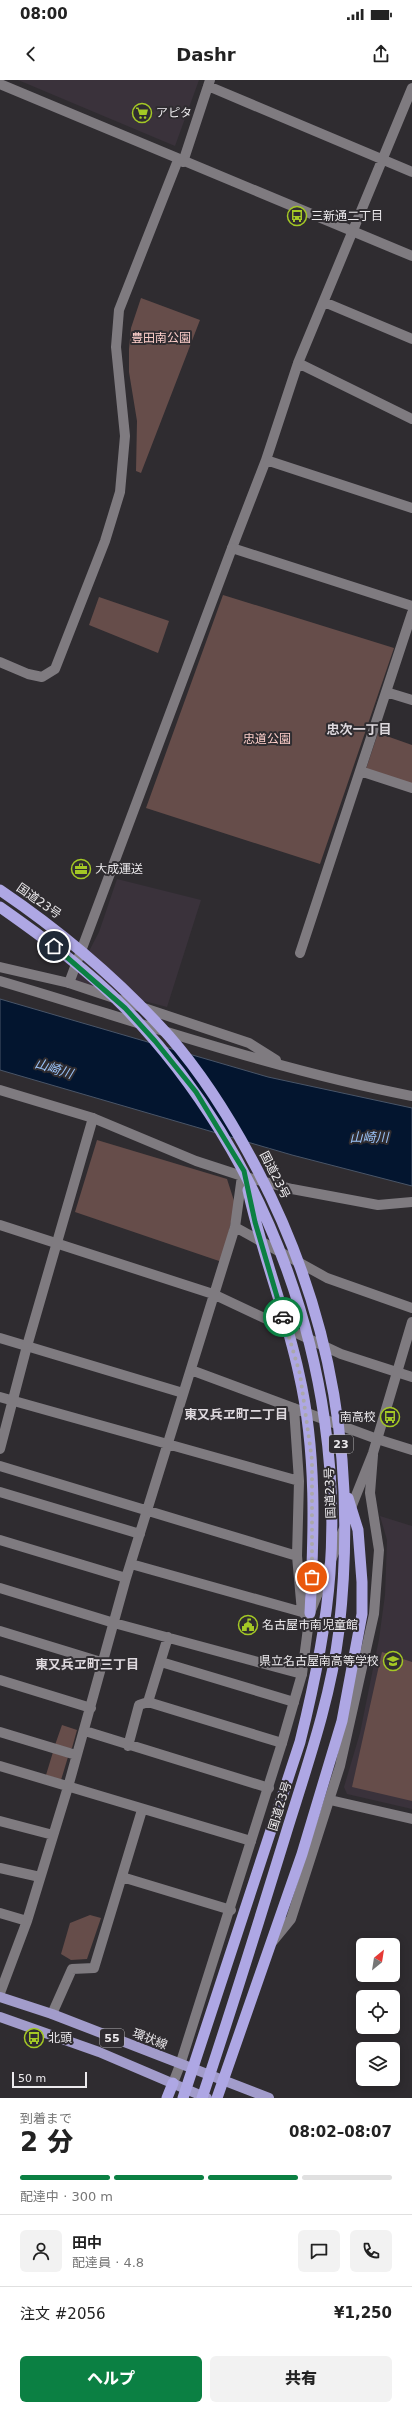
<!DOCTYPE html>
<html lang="ja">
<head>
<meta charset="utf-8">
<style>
	body { margin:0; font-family:"DejaVu Sans","Noto Sans JP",sans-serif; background:#f2f2f2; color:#222; height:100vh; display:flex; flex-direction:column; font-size:15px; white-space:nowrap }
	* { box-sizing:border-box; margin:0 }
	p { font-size:13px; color:#767676 }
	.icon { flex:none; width:22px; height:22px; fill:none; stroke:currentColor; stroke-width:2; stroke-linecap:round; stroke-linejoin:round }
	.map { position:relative; height:2018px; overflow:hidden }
	.panel { display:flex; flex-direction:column; background:#fff; flex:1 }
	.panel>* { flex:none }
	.needle { width:26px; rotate:30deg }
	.fabs { position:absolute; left:356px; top:1858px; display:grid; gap:8px }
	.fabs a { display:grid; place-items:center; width:44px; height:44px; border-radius:6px; background:#fff; box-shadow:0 2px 10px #0003; font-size:20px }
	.scale { position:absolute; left:12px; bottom:10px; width:75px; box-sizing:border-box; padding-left:4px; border:2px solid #eceaed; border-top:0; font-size:11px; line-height:14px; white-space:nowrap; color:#eceaed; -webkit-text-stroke:3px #2f2c30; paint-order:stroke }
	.pin { position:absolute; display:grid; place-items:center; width:34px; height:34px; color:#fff; margin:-17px; border:2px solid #fff; border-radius:50%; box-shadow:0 1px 4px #0007 }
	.courier { position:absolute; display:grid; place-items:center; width:40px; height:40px; margin:-20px; border:3px solid #0b8043; border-radius:50%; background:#fff; color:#222; box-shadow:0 1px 5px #0007 }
	.summary em { font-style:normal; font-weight:800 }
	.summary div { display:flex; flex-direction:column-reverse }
	.summary { display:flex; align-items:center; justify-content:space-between; height:68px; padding:0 20px }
	h1 { font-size:26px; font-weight:800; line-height:30px }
	.bar { display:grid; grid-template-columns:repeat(4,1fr); gap:6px 4px; align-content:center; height:48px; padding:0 20px }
	.bar i { height:5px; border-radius:3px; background:#e0e0e0 }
	.bar .selected { background:#0b8043 }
	.bar p { grid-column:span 4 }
	.line { display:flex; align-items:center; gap:10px; padding:0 20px; border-top:1px solid #e0e0e0 }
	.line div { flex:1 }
	.round { display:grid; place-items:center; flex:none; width:42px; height:42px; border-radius:6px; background:#f2f2f2 }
	.button { display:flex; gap:8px; margin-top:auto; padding:8px 20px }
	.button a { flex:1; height:46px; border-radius:6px; background:#0b8043; color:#fff; font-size:16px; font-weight:800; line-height:46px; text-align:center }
	.button a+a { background:#f2f2f2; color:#222 }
	.status { display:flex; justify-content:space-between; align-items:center; height:28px; padding:0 20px; background:#fff; direction:ltr }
	.status svg { height:11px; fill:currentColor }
	header { display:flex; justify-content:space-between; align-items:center; height:52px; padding:0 20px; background:#fff; font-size:18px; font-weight:800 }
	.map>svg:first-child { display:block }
	.built { fill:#3a323b }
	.green { fill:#664d4a }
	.water { fill:#03152f; stroke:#495568 }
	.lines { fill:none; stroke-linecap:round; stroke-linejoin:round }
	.minor { stroke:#7f7b80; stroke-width:10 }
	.tertiary { stroke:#7f7b80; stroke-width:10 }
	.primary { stroke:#a29ccb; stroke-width:10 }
	.trunk { stroke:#aea7e4; stroke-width:11 }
	.done { stroke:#aaa8ab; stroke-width:4; stroke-dasharray:0 7.2 }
	.route { stroke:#0b8043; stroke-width:5 }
	.labels { text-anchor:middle; stroke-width:4; stroke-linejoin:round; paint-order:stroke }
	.shield { fill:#2f2c30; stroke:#b3b1b4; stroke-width:1 }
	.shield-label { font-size:11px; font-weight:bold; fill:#eceaed }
	.poi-label { font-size:12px; fill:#eceaed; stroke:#2f2c30; text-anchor:start }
	.park-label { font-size:12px; fill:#fccec9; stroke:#2f2c30 }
	.street-label { font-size:12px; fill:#eceaed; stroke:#2f2c30 }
	.neighbourhood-label { font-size:13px; font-weight:bold; fill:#ded9de; stroke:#2f2c30 }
	.water-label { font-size:13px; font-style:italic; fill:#9cc4f9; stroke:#2f2c30 }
</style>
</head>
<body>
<div class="status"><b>08:00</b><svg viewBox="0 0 49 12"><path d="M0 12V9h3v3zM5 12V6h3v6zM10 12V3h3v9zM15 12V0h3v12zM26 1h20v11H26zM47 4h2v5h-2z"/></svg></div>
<header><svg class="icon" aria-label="back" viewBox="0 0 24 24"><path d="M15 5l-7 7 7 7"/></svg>Dashr<svg class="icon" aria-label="share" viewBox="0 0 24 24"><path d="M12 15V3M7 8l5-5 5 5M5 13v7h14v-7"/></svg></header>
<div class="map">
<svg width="412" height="2018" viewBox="0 0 412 2018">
	<rect width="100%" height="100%" fill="#2f2c30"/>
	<path class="built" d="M18 0H199L175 66Z
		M117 799 201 820 167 927 78 904 75 898 99 852Z
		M380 1436 412 1446V1729L347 1714 344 1707 360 1653 379 1559 385 1515 387 1460Z"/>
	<path class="green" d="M141 218 200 240 141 393 136 391 137 341 129 292V269L131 248Z
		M223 515 394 568 320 784 146 728Z
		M99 517 169 541 158 573 89 545Z
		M378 653 412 665V704L366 689Z
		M97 1060 227 1099 235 1124 222 1182 75 1132Z
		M382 1572 412 1582V1721L352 1707Z
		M62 1645 77 1650 72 1668 68 1670 55 1665Z
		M53 1672 68 1677 61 1700 46 1695Z
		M90 1835 101 1838 87 1879 71 1880 61 1874 70 1843Z"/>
	<path class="water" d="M0 919 268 997 412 1028V1106L292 1075 0 990Z"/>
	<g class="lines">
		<path class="minor" d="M208 6 412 92
			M412 8 298 283 266 380 232 468 412 526
			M183 82 210 0
			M324 222 412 259
			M298 283 412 339
			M266 380 412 428
			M386 612 412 620
			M360 691 412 708
			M300 873 412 533
			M0 887 69 903 249 963 276 980
			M0 901C136 941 272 989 412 1016
			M0 1010 93 1038 196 1081 242 1096 292 1109 378 1125 412 1122
			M0 1145 213 1214 341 1274 412 1297
			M235 1147 327 1198 412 1228
			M0 1258 183 1313
			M191 1290 377 1359 412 1370
			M0 1317 299 1401
			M294 1328 299 1401 297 1476 302 1532 309 1538
			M0 1386 297 1476
			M0 1412 140 1454
			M0 1460 126 1498
			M131 1484 302 1532
			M0 1508 114 1543 302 1594
			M0 1551 101 1582
			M161 1582 294 1622
			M0 1600 91 1628
			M148 1622 282 1663
			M85 1651 269 1708
			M0 1652 76 1675
			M128 1666 139 1625 148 1622 168 1557
			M0 1686 251 1761
			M0 1741 53 1755
			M0 1788 40 1797
			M122 1797 231 1830
			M0 1833 27 1841
			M273 1861 291 1839 340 1686 374 1534 379 1470 370 1413 373 1375
			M0 1913 27 1841 68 1707 126 1498 235 1147 242 1096
			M52 1934 72 1889 94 1888 142 1730"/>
		<path class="tertiary" d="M0 4 412 176
			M0 582 28 594 42 597 55 589 105 461 120 412 125 356 116 267 119 230 178 80
			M69 903 232 468
			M0 1369 27 1266 93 1038
			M349 1433 373 1373 412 1242
			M330 1720 412 1739
			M173 2003 180 1985 282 1663 302 1594 310 1533 344 1448"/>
		<path class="primary" d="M0 1917 52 1934 269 2018
			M0 1937 99 1972 207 2018"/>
		<path class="trunk" d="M0 810C62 852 118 899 169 956 204 996 233 1043 258 1091 334 1237 357 1387 339 1550 331 1617 308 1683 288 1747 260 1838 232 1928 202 2018
			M0 827C44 858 88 890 126 929 268 1076 345 1289 330 1493 326 1550 314 1606 300 1662L183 2018
			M248 1110C261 1172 286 1232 299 1294 317 1372 314 1453 310 1533
			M167 2018 173 2003
			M217 2018 302 1774 342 1641 362 1534V1502L358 1450 348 1418"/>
	</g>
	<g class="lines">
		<path class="done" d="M283 1237 300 1294 312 1380V1497"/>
		<path class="route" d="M54 866 125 928 155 961 196 1012 244 1091 255 1142 283 1237"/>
	</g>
	<defs>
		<symbol id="supermarket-ring" viewBox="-11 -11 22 22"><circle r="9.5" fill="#2f2c30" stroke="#a4c825" stroke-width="1.5"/><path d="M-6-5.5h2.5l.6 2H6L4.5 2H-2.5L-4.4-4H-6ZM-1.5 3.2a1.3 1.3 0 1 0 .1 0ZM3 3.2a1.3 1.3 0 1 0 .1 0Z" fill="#a4c825"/></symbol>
		<symbol id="bus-ring" viewBox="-11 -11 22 22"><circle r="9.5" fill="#2f2c30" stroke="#a4c825" stroke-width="1.5"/><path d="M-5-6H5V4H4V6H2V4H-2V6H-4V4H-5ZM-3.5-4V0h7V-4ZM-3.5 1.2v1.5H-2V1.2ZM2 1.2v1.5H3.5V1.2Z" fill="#a4c825"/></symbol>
		<symbol id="office-ring" viewBox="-11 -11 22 22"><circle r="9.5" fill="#2f2c30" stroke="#a4c825" stroke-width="1.5"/><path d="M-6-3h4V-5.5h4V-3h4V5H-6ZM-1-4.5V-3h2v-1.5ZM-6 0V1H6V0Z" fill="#a4c825"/></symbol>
		<symbol id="civic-ring" viewBox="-11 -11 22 22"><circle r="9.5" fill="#2f2c30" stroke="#a4c825" stroke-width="1.5"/><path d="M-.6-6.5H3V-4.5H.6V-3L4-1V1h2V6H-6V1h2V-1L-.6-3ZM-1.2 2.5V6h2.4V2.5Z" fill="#a4c825"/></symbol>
		<symbol id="school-ring" viewBox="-11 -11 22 22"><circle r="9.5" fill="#2f2c30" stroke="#a4c825" stroke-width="1.5"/><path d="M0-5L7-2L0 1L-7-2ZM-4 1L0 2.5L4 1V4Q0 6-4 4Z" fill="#a4c825"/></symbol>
	</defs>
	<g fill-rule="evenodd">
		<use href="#supermarket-ring" x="131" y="22" width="22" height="22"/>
		<use href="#bus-ring" x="286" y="125" width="22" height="22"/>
		<use href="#office-ring" x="70" y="778" width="22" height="22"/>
		<use href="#bus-ring" x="379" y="1326" width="22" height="22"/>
		<use href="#civic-ring" x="237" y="1534" width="22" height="22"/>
		<use href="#school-ring" x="382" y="1570" width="22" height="22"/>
		<use href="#bus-ring" x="23" y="1947" width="22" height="22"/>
	</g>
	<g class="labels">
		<g class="shield">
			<rect x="329" y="1355" width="24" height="18" rx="3"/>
			<rect x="100" y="1949" width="24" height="18" rx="3"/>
		</g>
		<g class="shield-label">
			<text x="341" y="1368">23</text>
			<text x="112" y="1962">55</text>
		</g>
		<g class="poi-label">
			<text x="156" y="37">アピタ</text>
			<text x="311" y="140">三新通二丁目</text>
			<text x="95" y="793">大成運送</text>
			<text x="376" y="1341" text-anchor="end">南高校</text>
			<text x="262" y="1549">名古屋市南児童館</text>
			<text x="379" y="1585" text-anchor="end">県立名古屋南高等学校</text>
			<text x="48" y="1962">北頭</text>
		</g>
		<g class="park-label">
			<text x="161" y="262">豊田南公園</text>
			<text x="267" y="663">忠道公園</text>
		</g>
		<g class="street-label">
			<text transform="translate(39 821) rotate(35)" y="4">国道23号</text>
			<text transform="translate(275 1095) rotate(63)" y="4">国道23号</text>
			<text transform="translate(330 1413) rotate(-92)" y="4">国道23号</text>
			<text transform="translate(280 1726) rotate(-73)" y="4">国道23号</text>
			<text transform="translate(150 1959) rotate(21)" y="4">環状線</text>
		</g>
		<g class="neighbourhood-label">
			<text x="359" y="654">忠次一丁目</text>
			<text x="236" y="1339">東又兵ヱ町二丁目</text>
			<text x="87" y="1589">東又兵ヱ町三丁目</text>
		</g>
		<g class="water-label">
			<text transform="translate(54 988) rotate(17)" y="5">山崎川</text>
			<text x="369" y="1062">山崎川</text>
		</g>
	</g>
</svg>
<div class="fabs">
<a><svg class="needle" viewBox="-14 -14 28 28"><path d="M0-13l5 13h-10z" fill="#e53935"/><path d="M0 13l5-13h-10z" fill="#767676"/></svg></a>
<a><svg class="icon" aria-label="locate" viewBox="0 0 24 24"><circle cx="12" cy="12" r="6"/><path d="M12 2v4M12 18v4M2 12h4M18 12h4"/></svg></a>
<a><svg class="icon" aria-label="layers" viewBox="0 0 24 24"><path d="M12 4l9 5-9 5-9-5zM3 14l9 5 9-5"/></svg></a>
</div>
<div class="scale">50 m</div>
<div class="pin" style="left:312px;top:1497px;background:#ea580c"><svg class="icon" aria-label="bag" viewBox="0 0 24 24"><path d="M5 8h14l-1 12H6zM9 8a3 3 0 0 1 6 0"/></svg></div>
<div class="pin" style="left:54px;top:866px;background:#1f2937"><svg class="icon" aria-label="home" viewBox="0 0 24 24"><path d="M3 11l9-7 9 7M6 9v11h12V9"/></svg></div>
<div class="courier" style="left:283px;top:1237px"><svg class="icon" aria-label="car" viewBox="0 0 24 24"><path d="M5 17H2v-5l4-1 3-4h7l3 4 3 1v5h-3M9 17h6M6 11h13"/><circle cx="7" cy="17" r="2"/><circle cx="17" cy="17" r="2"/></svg></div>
</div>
<section class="panel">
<div class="summary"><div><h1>2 分</h1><p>到着まで</p></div><em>08:02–08:07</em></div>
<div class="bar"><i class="selected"></i><i class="selected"></i><i class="selected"></i><i></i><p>配達中 · 300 m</p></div>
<div class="line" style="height:72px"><a class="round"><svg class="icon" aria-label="person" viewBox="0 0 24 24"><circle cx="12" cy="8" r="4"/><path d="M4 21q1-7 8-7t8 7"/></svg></a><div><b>田中</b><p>配達員 · 4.8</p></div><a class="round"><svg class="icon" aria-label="chat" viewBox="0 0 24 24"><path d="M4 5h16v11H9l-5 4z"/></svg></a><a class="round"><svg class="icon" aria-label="phone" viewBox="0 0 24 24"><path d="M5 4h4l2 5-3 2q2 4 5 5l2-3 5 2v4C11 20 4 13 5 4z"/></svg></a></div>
<div class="line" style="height:52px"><div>注文 #2056</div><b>¥1,250</b></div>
<div class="button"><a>ヘルプ</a><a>共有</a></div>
</section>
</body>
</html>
